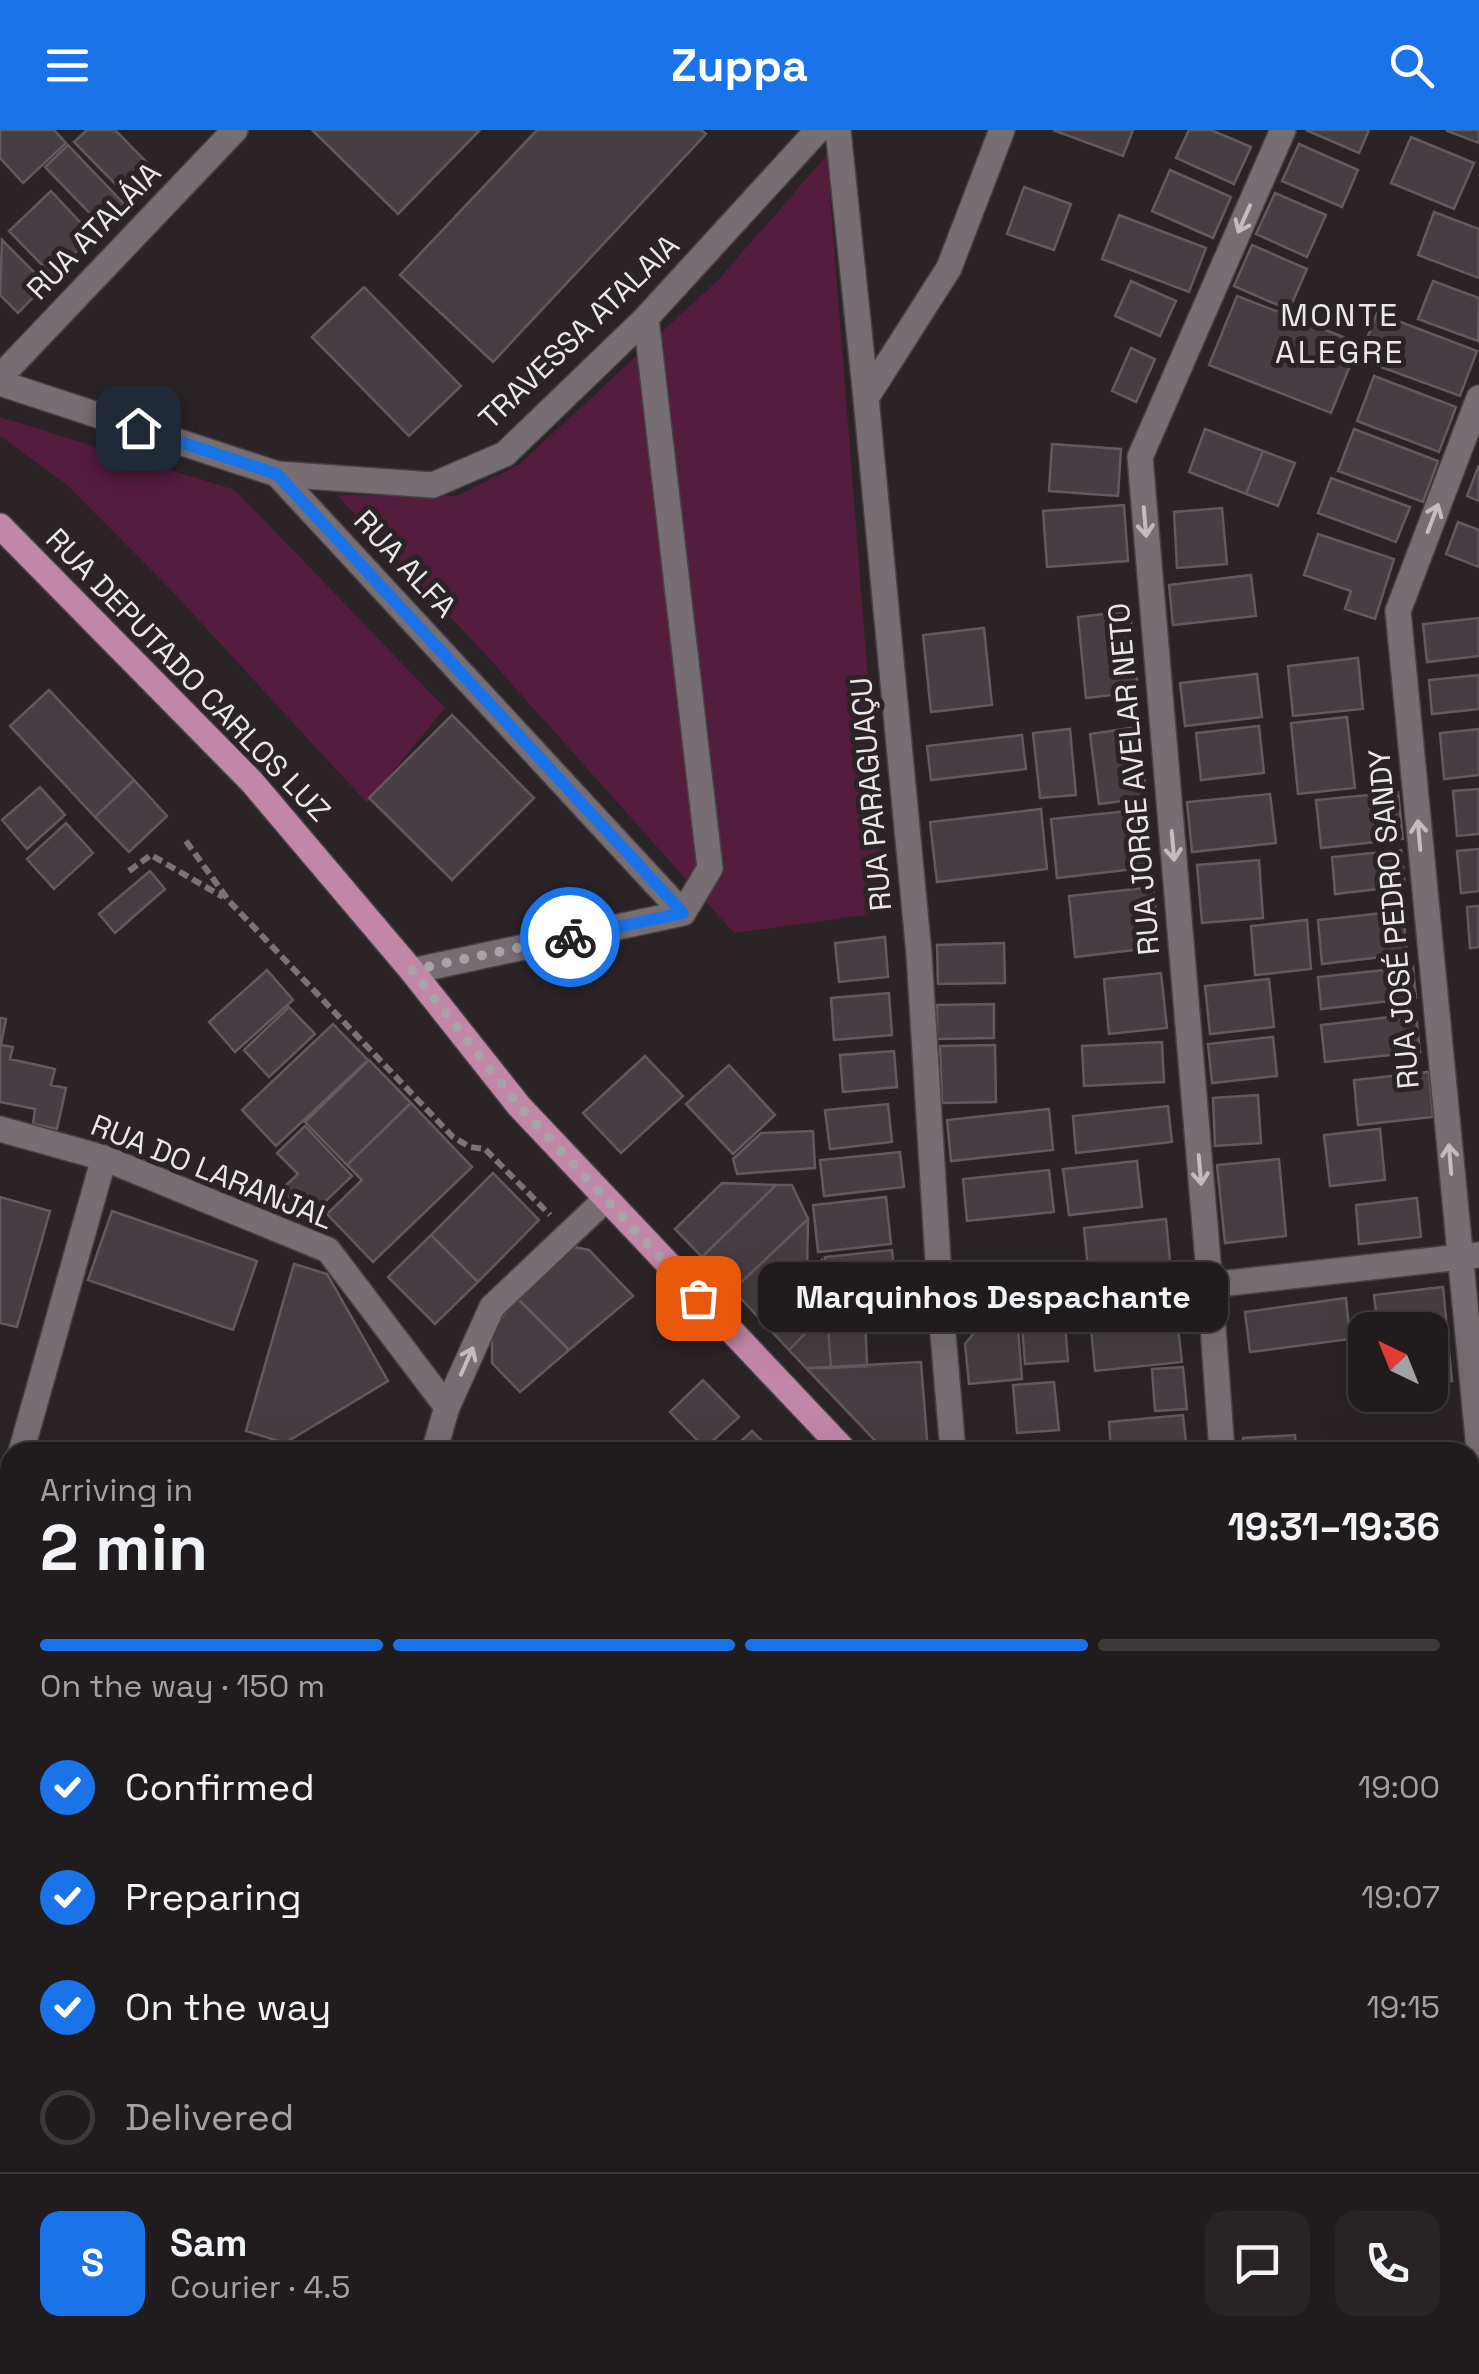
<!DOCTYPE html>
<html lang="en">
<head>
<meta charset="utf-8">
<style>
	body { margin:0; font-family:"Space Grotesk",sans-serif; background:#282426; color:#f1f3f6; height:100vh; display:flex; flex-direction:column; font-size:38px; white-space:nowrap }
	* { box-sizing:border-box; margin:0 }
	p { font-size:32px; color:#a2a1a4 }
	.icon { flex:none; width:55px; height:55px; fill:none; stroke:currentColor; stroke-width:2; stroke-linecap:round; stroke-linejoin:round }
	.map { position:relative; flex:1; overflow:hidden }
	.side { position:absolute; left:0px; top:1312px; width:1480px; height:932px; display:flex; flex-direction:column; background:#201b1d; border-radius:30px 30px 0 0; box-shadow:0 10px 40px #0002,0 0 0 2px #3d393b }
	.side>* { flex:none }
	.needle { width:65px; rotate:317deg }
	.controls { position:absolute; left:1348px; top:1182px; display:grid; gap:20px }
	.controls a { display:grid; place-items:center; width:100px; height:100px; border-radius:20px; background:#201b1d; box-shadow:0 10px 40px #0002,0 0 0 2px #3d393b; font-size:50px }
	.pin { position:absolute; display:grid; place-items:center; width:85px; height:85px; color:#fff; margin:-42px; border-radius:20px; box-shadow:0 5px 15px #0006 }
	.courier { position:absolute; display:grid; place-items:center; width:100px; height:100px; margin:-50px; border:8px solid #1a73e8; border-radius:50%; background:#fff; color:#222; box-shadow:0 2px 12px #0007 }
	.bubble { position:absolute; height:70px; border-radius:20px; background:#201b1d; box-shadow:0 10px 40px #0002,0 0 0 2px #3d393b; font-size:32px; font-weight:600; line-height:70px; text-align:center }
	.overview em { font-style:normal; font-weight:600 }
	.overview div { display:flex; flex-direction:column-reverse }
	.overview { display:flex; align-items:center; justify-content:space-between; height:170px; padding:0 40px }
	h1 { font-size:65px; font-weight:600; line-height:75px }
	.bar { display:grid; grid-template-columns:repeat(4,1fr); gap:15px 10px; align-content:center; height:120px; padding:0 40px }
	.bar i { height:12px; border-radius:8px; background:#3d393b }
	.bar .active { background:#1a73e8 }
	.bar p { grid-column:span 4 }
	.line { display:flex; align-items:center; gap:25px; padding:0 40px; border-top:2px solid #3d393b }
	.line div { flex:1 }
	.round { display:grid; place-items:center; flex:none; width:105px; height:105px; border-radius:20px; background:#282426 }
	ol { padding:0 40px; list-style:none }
	li { display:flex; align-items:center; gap:30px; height:110px }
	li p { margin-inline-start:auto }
	li .icon { padding:10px; border-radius:50%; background:#1a73e8; color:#fff; stroke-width:4 }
	li:last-child { color:#a2a1a4 }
	li i { width:55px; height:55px; border:5px solid #3d393b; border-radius:50% }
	header { display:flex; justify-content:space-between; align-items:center; height:130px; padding:0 40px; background:#1a73e8; color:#fff; font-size:45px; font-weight:600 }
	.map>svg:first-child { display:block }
	.green { fill:#541d3e }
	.building { fill:#463e42; stroke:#625a5e; stroke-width:2.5 }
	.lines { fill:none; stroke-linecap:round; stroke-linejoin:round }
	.minor-casing { stroke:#474144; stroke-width:28 }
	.major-casing { stroke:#474144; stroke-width:28 }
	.path { stroke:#7a7477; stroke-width:6; stroke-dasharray:10 5; stroke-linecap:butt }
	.minor { stroke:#766e72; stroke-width:25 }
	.major { stroke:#c286a7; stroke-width:25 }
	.oneway { stroke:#c3bdc0 }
	.done { stroke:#a8a3a6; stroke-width:10; stroke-dasharray:0 18 }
	.route { stroke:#1a73e8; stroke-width:12 }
	.labels { text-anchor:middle; stroke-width:10; stroke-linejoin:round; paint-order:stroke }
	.street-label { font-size:30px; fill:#ece7ea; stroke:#2b2427 }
	.neighbourhood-label { font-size:32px; letter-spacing:2.5px; fill:#ece7ea; stroke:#2b2427 }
</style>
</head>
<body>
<header><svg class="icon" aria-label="menu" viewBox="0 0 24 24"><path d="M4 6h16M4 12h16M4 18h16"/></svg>Zuppa<svg class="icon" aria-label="search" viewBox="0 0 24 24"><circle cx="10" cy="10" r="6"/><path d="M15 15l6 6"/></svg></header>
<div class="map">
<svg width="1479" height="2244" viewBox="0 0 1479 2244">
	<rect width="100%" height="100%" fill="#2b2427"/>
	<path class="green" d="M827 25 886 782 734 803 486 525 337 365 457 366 520 334 719 149Z
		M0 287 235 360 445 578 367 673 172 461 66 354 0 306Z"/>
	<path class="building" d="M0 0H54L66 13 23 53 0 28Z
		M87 0H115L158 44 132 71 74 12Z
		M312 0H480L398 84Z
		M537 0H701L706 4 493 232 400 145Z
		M1053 0H1133L1123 26Z
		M1189 0H1211L1251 17 1234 54 1176 28Z
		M1306 0H1369L1359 23Z
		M1447 0H1479V13L1447 1Z
		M1411 7 1474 33 1454 79 1391 53Z
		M1299 14 1358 40 1342 77 1282 51Z
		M68 15 125 75 103 97 45 37Z
		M1170 40 1231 67 1213 108 1152 81Z
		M1024 57 1071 74 1054 120 1007 104Z
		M51 61 93 106 52 145 9 101Z
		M1275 63 1326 85 1307 127 1256 104Z
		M1434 82 1479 99V148L1418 125Z
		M1119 85 1206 118 1189 162 1102 129Z
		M2 110 46 154 18 183 0 165Z
		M1252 115 1307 139 1289 180 1234 156Z
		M1131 151 1176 171 1160 206 1115 186Z
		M1433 151 1479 168 1478 211 1418 189Z
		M364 157 461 256 409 306 312 207Z
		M1237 166 1359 213 1331 283 1209 235Z
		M1377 183 1477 221 1460 266 1359 229Z
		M1131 218 1155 229 1136 272 1112 261Z
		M1374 246 1456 277 1439 322 1357 291Z
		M1205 299 1263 321 1246 364 1189 342Z
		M1354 299 1438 331 1423 372 1338 341Z
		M1052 314 1121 319 1118 366 1049 361Z
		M1263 321 1295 333 1278 376 1246 364Z
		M1479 335V371L1467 366Z
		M1331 348 1410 377 1396 412 1318 383Z
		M1124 375 1128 431 1047 437 1043 381Z
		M1222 378 1227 434 1177 438 1174 382Z
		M1458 392 1479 400V437L1446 424Z
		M1318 404 1394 429 1375 489 1345 479 1351 461 1304 445Z
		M1251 445 1256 486 1173 495 1169 455Z
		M1130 481 1138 562 1086 568 1078 487Z
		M1479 488V526L1427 532 1423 494Z
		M984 498 992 575 931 582 923 505Z
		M1358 528 1363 579 1293 586 1288 536Z
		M1257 544 1262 587 1185 596 1180 553Z
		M1479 545V579L1432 584 1429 550Z
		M49 560 134 650 95 687 10 596Z
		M452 585 534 668 452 750 369 668Z
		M1347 587 1355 658 1298 664 1291 593Z
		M1259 596 1264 643 1201 650 1196 603Z
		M1138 597 1147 668 1099 674 1090 604Z
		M1070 599 1076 665 1040 668 1033 603Z
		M1479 599V645L1444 649 1440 603Z
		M1022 605 1026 639 931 650 927 616Z
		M134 650 167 686 129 722 95 687Z
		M40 657 65 685 27 719 2 690Z
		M1479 659V704L1457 706 1453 661Z
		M1398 662 1403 709 1321 718 1316 670Z
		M1270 664 1276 713 1192 722 1187 672Z
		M1041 679 1047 739 937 752 930 692Z
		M1146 679 1152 737 1057 748 1051 689Z
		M66 693 93 723 54 759 27 729Z
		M1479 719V761L1461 763 1457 721Z
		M1401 720 1405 756 1335 764 1332 727Z
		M1259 730 1263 788 1202 793 1197 735Z
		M150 741 165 759 115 803 99 784Z
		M1153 757 1160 817 1075 827 1069 766Z
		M1479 776V817L1470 818 1467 777Z
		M1403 781 1407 824 1322 834 1318 790Z
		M1307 790 1311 839 1255 845 1251 796Z
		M885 807 888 847 839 852 835 813Z
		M1004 813 1005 853 938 854 937 815Z
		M1413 837 1416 868 1321 879 1318 847Z
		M267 840 293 870 235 922 209 892Z
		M1161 843 1167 898 1109 904 1104 849Z
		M1269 849 1274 897 1210 904 1205 856Z
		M889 863 892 905 834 910 831 868Z
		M994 874V908L937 909V875Z
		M289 877 315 904 269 947 244 920Z
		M1416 884 1420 922 1325 932 1321 895Z
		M0 888 6 889 1 915 13 917 10 929 55 939 51 955 66 958 57 999 33 994 35 979 0 972Z
		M333 894 368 930 276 1016 242 980Z
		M1273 907 1277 946 1212 953 1208 914Z
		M1162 912 1164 952 1084 956 1082 916Z
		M995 915 996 972 942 973 940 916Z
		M894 921 897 957 843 962 840 925Z
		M645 926 683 966 621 1023 583 983Z
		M369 930 411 973 347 1035 305 992Z
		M729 935 775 985 733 1024 686 974Z
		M1429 942 1433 987 1358 995 1354 950Z
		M1258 965 1261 1013 1215 1016 1213 968Z
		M411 973 472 1037 373 1132 327 1084 362 1050 347 1035Z
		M888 974 892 1012 830 1019 825 980Z
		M1168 976 1172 1012 1076 1023 1073 986Z
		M1049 979 1053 1020 951 1031 947 990Z
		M305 996 352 1046 309 1087 282 1059 298 1044 277 1023Z
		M1380 999 1385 1050 1330 1056 1324 1005Z
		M813 1001 815 1038 737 1044 733 1029 761 1003Z
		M900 1022 904 1057 824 1066 820 1030Z
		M1279 1029 1286 1106 1225 1113 1217 1035Z
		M1137 1031 1142 1077 1069 1085 1063 1039Z
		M1049 1040 1054 1082 967 1091 963 1049Z
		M493 1043 539 1090 478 1152 431 1105Z
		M722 1053 776 1055 702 1127 675 1099Z
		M776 1055H792L808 1089 733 1160 702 1127Z
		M0 1067 50 1081 17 1197 0 1193Z
		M886 1067 891 1114 818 1122 813 1075Z
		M1417 1068 1421 1107 1359 1114 1356 1075Z
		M112 1081 257 1131 233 1200 88 1150Z
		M808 1089 807 1142 822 1130 827 1181 789 1220 733 1160Z
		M1166 1089 1170 1131 1088 1139 1084 1098Z
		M431 1105 478 1152 435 1194 388 1147Z
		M570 1116 589 1120 633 1166 569 1220 516 1167Z
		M892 1120 897 1168 830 1176 825 1127Z
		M294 1134 327 1144 388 1251 285 1313 246 1301Z
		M1443 1157 1447 1199 1378 1200 1374 1165Z
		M516 1167 569 1220 520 1262 492 1233V1202Z
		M1346 1168 1350 1209 1250 1222 1245 1182Z
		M827 1181 865 1182 867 1236 831 1238Z
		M827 1181 831 1238H806L789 1220Z
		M1177 1189 1182 1232 1095 1241 1091 1198Z
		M1065 1193 1068 1231 1025 1234 1022 1196Z
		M1018 1198 1022 1249 969 1254 965 1214 974 1203Z
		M1448 1211 1452 1251 1430 1253V1213Z
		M921 1232 928 1322H886L806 1238Z
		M1183 1237 1187 1279 1155 1281 1152 1239Z
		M703 1250 739 1287 705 1318 670 1282Z
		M1054 1252 1059 1300 1017 1303 1013 1255Z
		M1183 1285 1187 1322H1111L1109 1292Z
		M752 1301 771 1320 768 1322H729Z
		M1295 1305 1296 1322H1244L1243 1308Z
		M1069 1313V1322H1013V1318Z
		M1479 1550V1674L1470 1669V1551Z
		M10 1557V1609L0 1606V1591Z
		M0 1622 10 1624V1691L0 1688Z
		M1470 1786 1479 1788V2073L1470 2070Z
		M0 1807 10 1810V1869L0 1866Z
		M0 1902 10 1906V1980L0 1977Z
		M0 2054 10 2057V2108L0 2142Z
		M1470 2081 1479 2084V2107L1471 2135Z
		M0 2162 10 2164 0 2200Z
		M27 2235H137L135 2244H24Z
		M440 2235H541L538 2244H447L437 2241Z
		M843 2235H910L907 2244H874Z
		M1003 2235H1098L1095 2244H1001Z
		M1123 2235H1188L1219 2244H1120Z
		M1188 2235H1265L1262 2244H1219Z
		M1348 2235H1423L1421 2244H1384Z"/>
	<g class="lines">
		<defs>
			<path id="minor" d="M838 0 866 268 919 824 941 1180 953 1322
				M0 247 235 0
				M0 253 277 344 683 783
				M866 268 949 138 1002 0
				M1479 268 1398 481 1479 1319
				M277 344 433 355 505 324 646 188 818 0
				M412 841 683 783 710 738 646 188
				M0 999 104 1028 328 1120 447 1277
				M941 1180 1210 1155 1479 1125
				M21 1322 104 1028
				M434 1322 447 1277 492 1177 606 1069
				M1222 1322 1210 1155 1140 327 1283 0
				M0 1396 10 1360
				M0 2007 10 2010
				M781 2235 811 2244
				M175 2244 178 2235
				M591 2244 593 2235
				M953 2244 956 2235
				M1294 2244 1297 2235"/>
			<path id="major" d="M0 396 252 652 412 841 519 976 846 1322
				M1470 1691 1479 1695"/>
		</defs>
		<use href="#minor" class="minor-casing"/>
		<use href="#major" class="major-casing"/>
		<path class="path" d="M186 711 229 771 453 1007 470 1017 485 1019 550 1085
			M129 741 151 725 223 767"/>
		<use href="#minor" class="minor"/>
		<use href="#major" class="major"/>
	</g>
	<defs><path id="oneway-shaft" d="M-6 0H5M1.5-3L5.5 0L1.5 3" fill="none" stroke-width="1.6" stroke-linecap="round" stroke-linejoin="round" transform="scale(2.5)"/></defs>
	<g class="oneway">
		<use href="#oneway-shaft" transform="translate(1244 89) rotate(114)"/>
		<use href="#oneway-shaft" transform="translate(1433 388) rotate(-69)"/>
		<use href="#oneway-shaft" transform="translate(1145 392) rotate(85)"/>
		<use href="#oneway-shaft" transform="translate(1419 705) rotate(-95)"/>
		<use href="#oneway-shaft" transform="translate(1173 716) rotate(85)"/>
		<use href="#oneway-shaft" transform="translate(1450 1029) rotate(-95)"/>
		<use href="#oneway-shaft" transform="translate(1200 1040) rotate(85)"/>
		<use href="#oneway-shaft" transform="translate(467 1231) rotate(-66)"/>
	</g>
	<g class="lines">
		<path class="done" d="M570 807 412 840 519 976 698 1168"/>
		<path class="route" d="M138 298 277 344 683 783 570 807"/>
	</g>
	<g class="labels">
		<g class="street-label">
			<text transform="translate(94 101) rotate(-46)" y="10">RUA ATALÁIA</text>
			<text transform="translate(579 202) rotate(-44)" y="10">TRAVESSA ATALAIA</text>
			<text transform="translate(405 434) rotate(47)" y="10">RUA ALFA</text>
			<text transform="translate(188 545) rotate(46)" y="10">RUA DEPUTADO CARLOS LUZ</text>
			<text transform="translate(1134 649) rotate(-95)" y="10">RUA JORGE AVELAR NETO</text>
			<text transform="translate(871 664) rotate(-95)" y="10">RUA PARAGUAÇU</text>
			<text transform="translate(1394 789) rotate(-95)" y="10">RUA JOSÉ PEDRO SANDY</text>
			<text transform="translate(212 1042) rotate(22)" y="10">RUA DO LARANJAL</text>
		</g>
		<g class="neighbourhood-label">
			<text x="1340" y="196">MONTE<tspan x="1340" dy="37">ALEGRE</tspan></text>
		</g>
	</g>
</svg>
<div class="controls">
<a><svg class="needle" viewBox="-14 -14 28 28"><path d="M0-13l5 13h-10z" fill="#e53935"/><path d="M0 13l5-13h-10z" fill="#a2a1a4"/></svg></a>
</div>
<div class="pin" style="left:698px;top:1168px;background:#ea580c"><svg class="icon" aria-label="bag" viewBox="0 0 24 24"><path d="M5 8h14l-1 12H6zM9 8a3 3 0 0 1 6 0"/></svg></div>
<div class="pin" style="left:138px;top:298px;background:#1f2937"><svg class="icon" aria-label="home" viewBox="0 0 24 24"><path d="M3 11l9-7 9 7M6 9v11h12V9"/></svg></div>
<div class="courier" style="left:570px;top:807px"><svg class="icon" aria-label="bike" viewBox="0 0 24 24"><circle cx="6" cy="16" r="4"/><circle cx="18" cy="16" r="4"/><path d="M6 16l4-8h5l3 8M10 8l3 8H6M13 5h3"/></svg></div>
<div class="bubble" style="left:758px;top:1132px;width:470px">Marquinhos Despachante</div>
<section class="side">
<div class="overview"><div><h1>2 min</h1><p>Arriving in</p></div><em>19:31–19:36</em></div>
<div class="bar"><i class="active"></i><i class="active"></i><i class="active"></i><i></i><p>On the way · 150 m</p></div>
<ol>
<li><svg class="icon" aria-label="check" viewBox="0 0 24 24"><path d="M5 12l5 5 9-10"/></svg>Confirmed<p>19:00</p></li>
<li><svg class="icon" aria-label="check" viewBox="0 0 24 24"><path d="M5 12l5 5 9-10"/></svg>Preparing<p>19:07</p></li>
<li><svg class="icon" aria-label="check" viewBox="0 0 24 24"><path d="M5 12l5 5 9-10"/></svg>On the way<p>19:15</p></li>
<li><i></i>Delivered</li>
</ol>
<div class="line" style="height:180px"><b class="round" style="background:#1a73e8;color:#fff">S</b><div><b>Sam</b><p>Courier · 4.5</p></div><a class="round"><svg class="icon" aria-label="chat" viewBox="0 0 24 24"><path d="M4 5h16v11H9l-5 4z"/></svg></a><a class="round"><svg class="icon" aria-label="phone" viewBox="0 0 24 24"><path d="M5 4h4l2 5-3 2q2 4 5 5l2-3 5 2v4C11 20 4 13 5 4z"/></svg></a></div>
</section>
</div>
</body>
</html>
